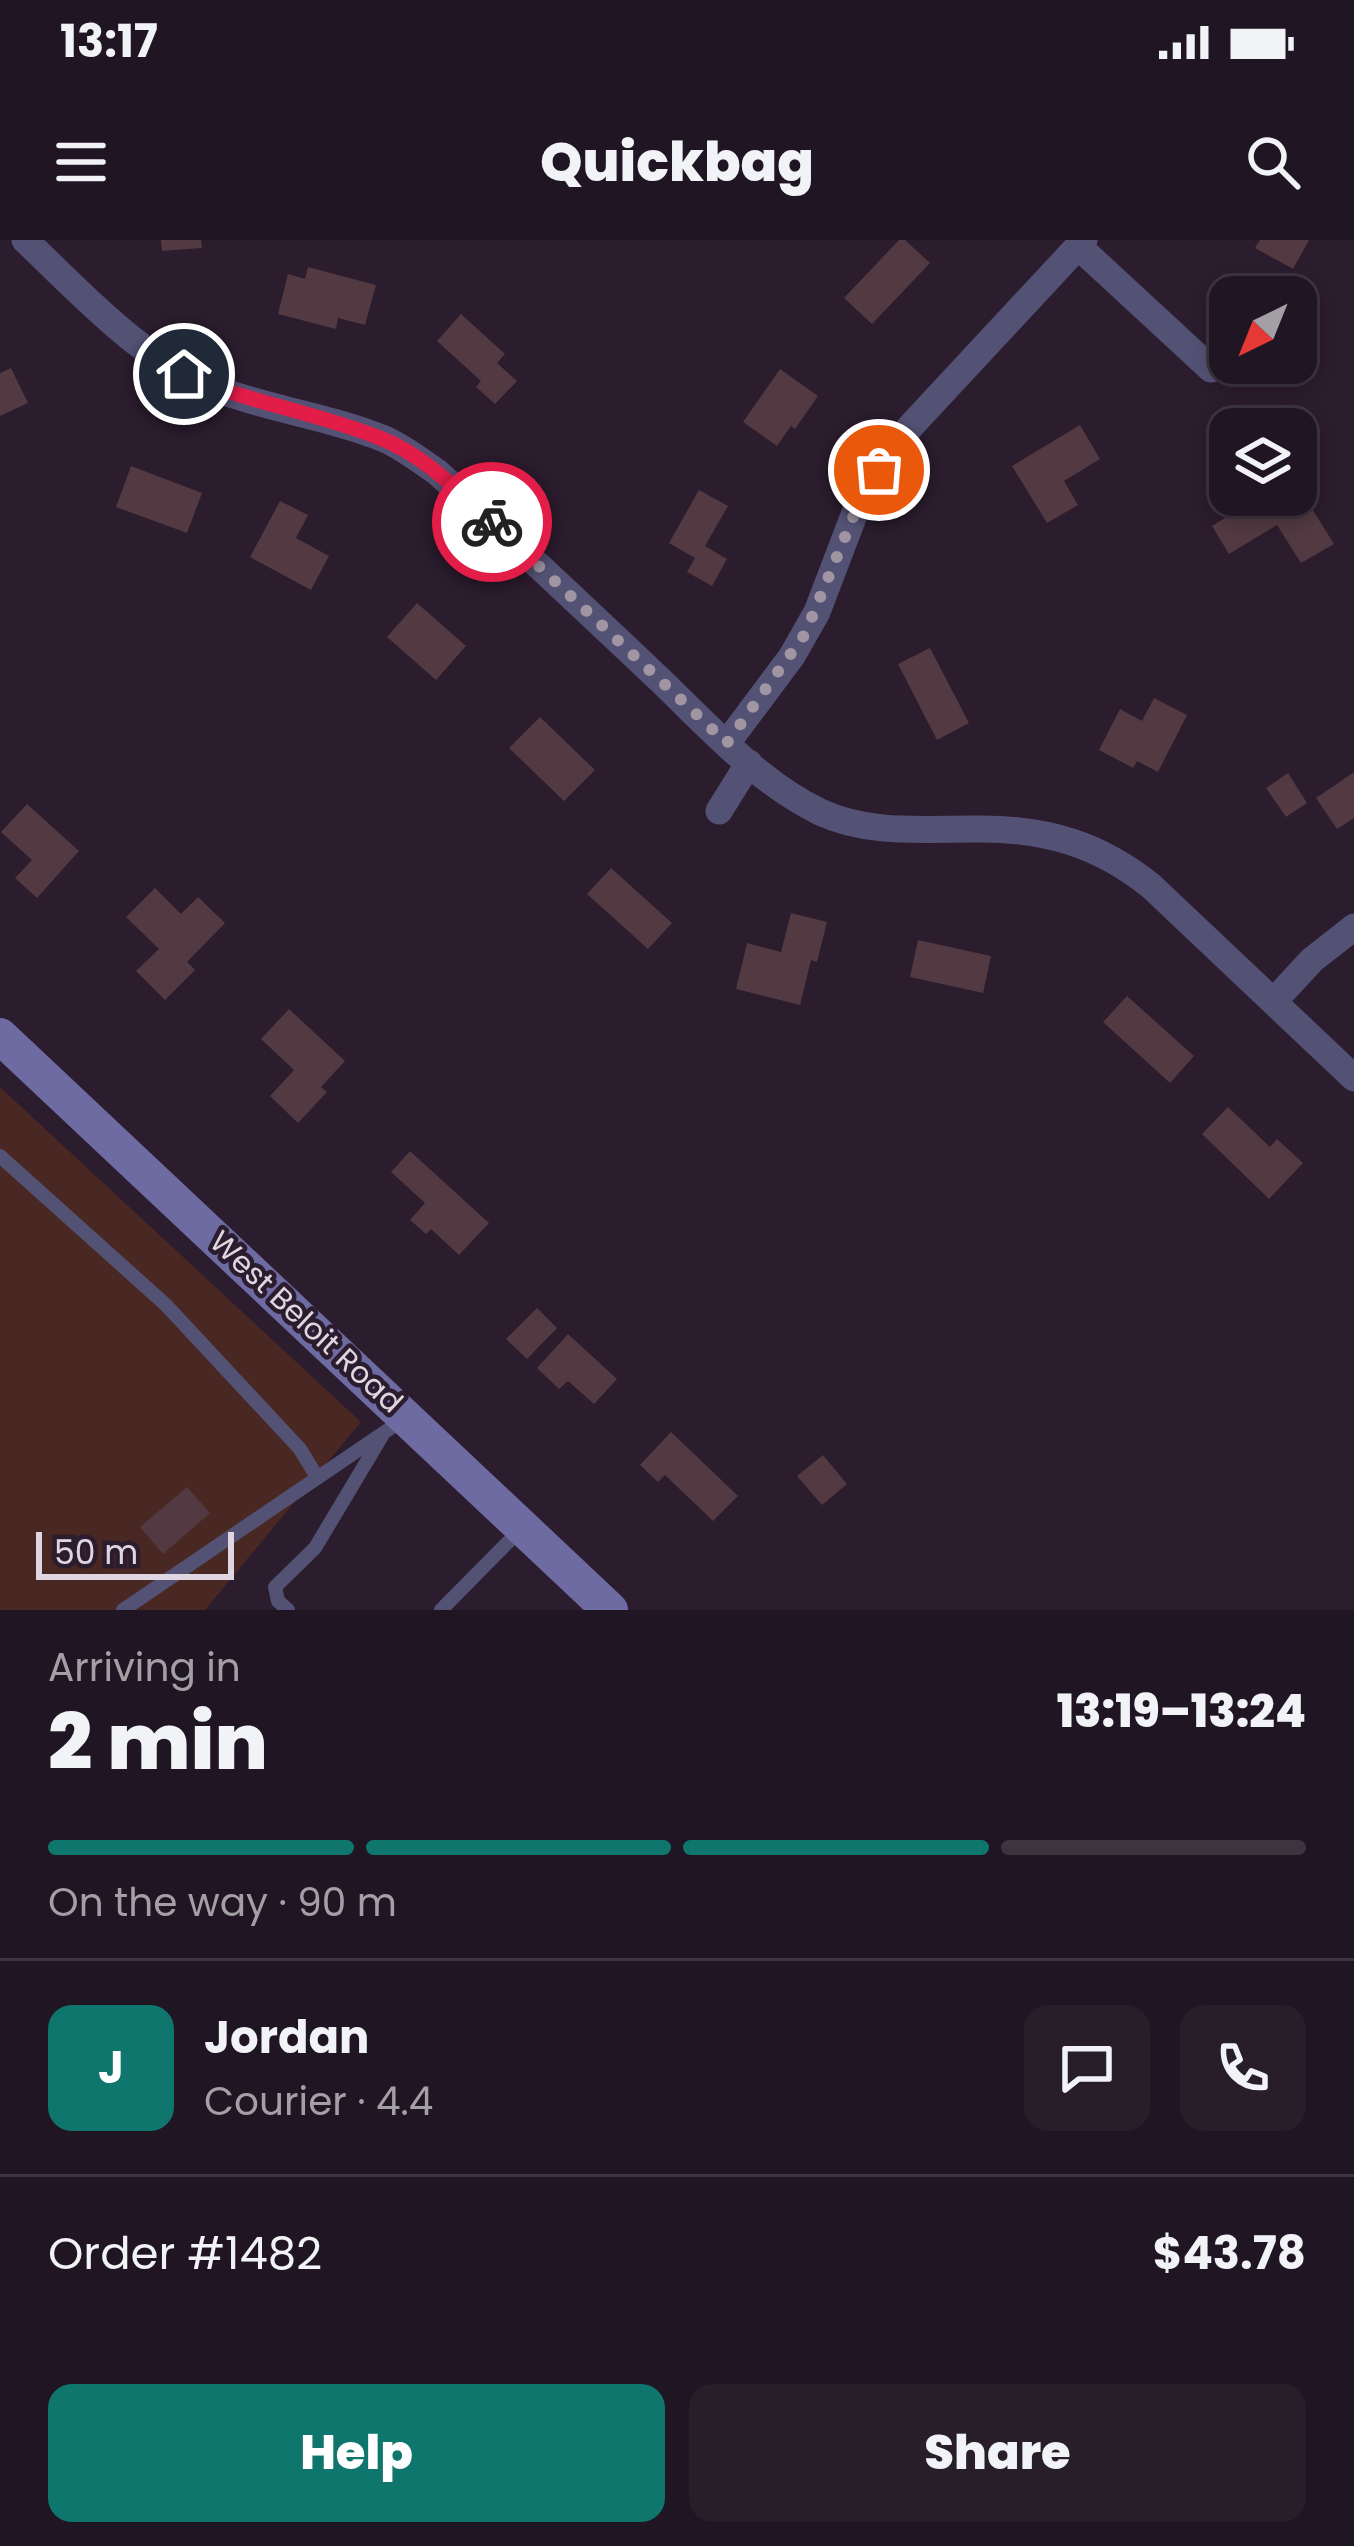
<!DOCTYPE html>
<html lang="en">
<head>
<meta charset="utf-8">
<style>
	body { margin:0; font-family:Poppins,sans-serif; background:#281e2a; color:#f1f3f6; height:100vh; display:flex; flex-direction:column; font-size:45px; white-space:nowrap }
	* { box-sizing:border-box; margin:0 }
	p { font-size:39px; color:#a29fa5 }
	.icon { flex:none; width:66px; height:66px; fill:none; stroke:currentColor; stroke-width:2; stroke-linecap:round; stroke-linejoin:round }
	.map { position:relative; height:1370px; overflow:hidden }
	.details { display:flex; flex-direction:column; background:#201522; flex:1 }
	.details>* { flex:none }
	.needle { width:78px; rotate:223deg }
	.controls { position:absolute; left:1209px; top:36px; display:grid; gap:24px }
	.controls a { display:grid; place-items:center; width:108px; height:108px; border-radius:24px; background:#201522; box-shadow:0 6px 18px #0003,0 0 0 3px #3d3440; font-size:60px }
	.scale { position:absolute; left:36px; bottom:30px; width:198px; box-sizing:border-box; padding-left:12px; border:6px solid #e0d6e2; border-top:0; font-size:33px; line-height:42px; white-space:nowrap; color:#e0d6e2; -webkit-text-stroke:9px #2b1c2e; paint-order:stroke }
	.pin { position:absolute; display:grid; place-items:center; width:102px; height:102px; color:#fff; margin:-51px; border:6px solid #fff; border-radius:50%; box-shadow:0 3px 12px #0007 }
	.courier { position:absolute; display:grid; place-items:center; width:120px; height:120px; margin:-60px; border:9px solid #e11d48; border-radius:50%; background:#fff; color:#222; box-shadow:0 3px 15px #0007 }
	.overview em { font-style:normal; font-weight:800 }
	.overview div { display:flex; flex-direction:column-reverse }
	.overview { display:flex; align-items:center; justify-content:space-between; height:204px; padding:0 48px }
	h1 { font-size:78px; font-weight:800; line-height:90px }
	.bar { display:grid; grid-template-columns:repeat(4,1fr); gap:18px 12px; align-content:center; height:144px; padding:0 48px }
	.bar i { height:15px; border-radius:9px; background:#3d3440 }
	.bar .selected { background:#0f766e }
	.bar p { grid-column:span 4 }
	.line { display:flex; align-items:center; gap:30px; padding:0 48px; border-top:3px solid #3d3440 }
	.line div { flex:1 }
	.round { display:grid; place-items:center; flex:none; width:126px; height:126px; border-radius:24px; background:#281e2a }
	.primary-button { display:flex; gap:24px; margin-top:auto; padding:24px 48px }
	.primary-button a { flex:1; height:138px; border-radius:24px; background:#0f766e; color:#fff; font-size:48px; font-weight:800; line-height:138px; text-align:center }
	.primary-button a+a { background:#281e2a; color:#f1f3f6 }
	.status { display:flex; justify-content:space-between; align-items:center; height:84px; padding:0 60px; background:#201522; direction:ltr }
	.status svg { height:33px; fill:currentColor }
	header { display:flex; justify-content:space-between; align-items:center; height:156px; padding:0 48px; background:#201522; font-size:54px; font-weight:800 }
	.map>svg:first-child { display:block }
	.green { fill:#492722 }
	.building { fill:#523942 }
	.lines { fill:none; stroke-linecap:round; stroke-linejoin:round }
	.lane { stroke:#535274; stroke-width:14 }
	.street { stroke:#535274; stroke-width:27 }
	.secondary { stroke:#6e6ba2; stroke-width:36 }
	.done { stroke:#a195a3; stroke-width:12; stroke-dasharray:0 21.6 }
	.route { stroke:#e11d48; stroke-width:15 }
	.labels { text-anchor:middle; stroke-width:9; stroke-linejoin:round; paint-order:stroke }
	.street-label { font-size:30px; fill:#e0d6e2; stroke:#2b1c2e }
</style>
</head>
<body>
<div class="status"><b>13:17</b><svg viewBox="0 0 49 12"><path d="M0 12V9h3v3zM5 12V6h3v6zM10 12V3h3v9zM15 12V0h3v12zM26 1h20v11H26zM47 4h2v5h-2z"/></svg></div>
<header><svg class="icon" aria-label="menu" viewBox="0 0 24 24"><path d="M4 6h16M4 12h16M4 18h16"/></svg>Quickbag<svg class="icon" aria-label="search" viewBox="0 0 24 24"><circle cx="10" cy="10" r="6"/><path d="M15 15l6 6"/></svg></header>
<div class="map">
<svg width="1354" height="1370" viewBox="0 0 1354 1370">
	<rect width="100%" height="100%" fill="#2b1c2e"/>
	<path class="green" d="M0 847 361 1182 205 1370H0Z"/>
	<path class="building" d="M161 0H201L202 8 162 11Z
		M899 0H905L930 23 872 84 844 58Z
		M1260 0H1309L1293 29 1255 8Z
		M308 27 376 45 365 85 338 78 336 89 278 74 288 34 305 39Z
		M461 74 505 114 497 123 517 141 495 164 476 147 481 141 437 101Z
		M11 128 28 163 0 176V133Z
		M780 129 818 156 795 189 791 186 777 206 743 182Z
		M1080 185 1100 219 1064 241 1078 265 1047 283 1012 226Z
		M131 226 202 253 187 293 116 267Z
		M1296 243 1334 304 1301 323 1277 285 1229 314 1212 286 1262 255H1296Z
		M699 250 728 266 705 306 727 319 712 346 687 332 695 318 669 303Z
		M280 261 308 275 296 298 329 316 311 350 250 317Z
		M417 363 466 406 436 440 387 397Z
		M930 408 969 483 937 500 898 424Z
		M1154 458 1187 475 1158 532 1137 521 1133 528 1099 510 1120 469 1142 481Z
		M540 477 595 530 564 561 509 508Z
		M1354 532V578L1337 589 1316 558Z
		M1288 533 1307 563 1286 577 1266 548Z
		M27 564 79 611 37 658 15 638 32 620 1 592Z
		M611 628 672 683 648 709 587 654Z
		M155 648 181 674 198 657 225 683 187 722 195 730 165 760 136 731 159 709 126 677Z
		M791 673 827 682 817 722 811 720 800 765 736 749 747 703 781 712Z
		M918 700 991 716 983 753 910 737Z
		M1127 756 1194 816 1170 843 1103 782Z
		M289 769 345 821 321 847 327 852 298 883 270 856 294 830 261 799Z
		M1228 867 1270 907 1277 899 1303 923 1269 959 1202 894Z
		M410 911 489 983 459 1015 431 989 426 994 410 980 425 963 391 932Z
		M537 1068 557 1088 527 1119 506 1099Z
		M568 1094 617 1139 594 1164 568 1141 559 1149 537 1128Z
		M671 1192 738 1256 713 1281 665 1235 658 1242 640 1225Z
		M823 1215 847 1244 822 1265 797 1236Z
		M187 1247 210 1273 163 1314 140 1287Z"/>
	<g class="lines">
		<path class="lane" d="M0 916 166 1065 300 1209 317 1237
			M123 1370 401 1181
			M288 1370 278 1361 275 1347 315 1308 382 1196
			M441 1370 519 1291"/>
		<path class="street" d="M25 0C84 56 143 123 222 151 274 170 330 177 382 198 402 206 419 220 437 232 512 300 585 369 658 438 707 485 758 542 820 572 872 596 927 588 982 589 1048 589 1100 605 1151 646L1354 838
			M1078 6 1211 129
			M727 503 792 416 817 372 854 275 879 229 910 187 1084 0
			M719 571 749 523
			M1274 761 1312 720 1354 687"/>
		<path class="secondary" d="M0 796 610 1370"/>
	</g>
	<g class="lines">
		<path class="done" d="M492 282 727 503 805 394 854 275 879 230"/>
		<path class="route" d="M184 134C247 163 316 172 380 198 424 215 458 251 492 282"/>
	</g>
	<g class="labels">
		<g class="street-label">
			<text transform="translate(306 1082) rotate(43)" y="10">West Beloit Road</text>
		</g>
	</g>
</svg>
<div class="controls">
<a><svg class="needle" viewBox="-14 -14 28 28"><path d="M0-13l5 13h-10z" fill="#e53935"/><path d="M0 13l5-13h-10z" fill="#a29fa5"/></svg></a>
<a><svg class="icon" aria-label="layers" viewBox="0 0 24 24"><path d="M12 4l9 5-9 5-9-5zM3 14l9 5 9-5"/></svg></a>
</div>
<div class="scale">50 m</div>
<div class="pin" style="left:879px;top:230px;background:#ea580c"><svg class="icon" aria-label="bag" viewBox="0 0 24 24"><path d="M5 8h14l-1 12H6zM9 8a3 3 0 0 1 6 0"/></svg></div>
<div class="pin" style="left:184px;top:134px;background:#1f2937"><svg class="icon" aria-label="home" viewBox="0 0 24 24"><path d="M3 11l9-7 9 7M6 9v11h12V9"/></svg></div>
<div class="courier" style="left:492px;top:282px"><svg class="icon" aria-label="bike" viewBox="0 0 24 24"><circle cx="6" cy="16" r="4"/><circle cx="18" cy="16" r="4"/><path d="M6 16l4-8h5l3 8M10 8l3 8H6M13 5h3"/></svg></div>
</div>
<section class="details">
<div class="overview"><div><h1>2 min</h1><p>Arriving in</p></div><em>13:19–13:24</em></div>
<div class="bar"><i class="selected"></i><i class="selected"></i><i class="selected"></i><i></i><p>On the way · 90 m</p></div>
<div class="line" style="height:216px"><b class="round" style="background:#0f766e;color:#fff">J</b><div><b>Jordan</b><p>Courier · 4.4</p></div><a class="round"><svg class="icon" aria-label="chat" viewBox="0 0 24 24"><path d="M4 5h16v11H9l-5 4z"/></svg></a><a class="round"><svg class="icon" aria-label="phone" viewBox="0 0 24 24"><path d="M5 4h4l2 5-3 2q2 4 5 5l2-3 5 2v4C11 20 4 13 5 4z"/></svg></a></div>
<div class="line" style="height:156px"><div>Order #1482</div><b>$43.78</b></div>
<div class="primary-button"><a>Help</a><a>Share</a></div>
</section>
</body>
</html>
